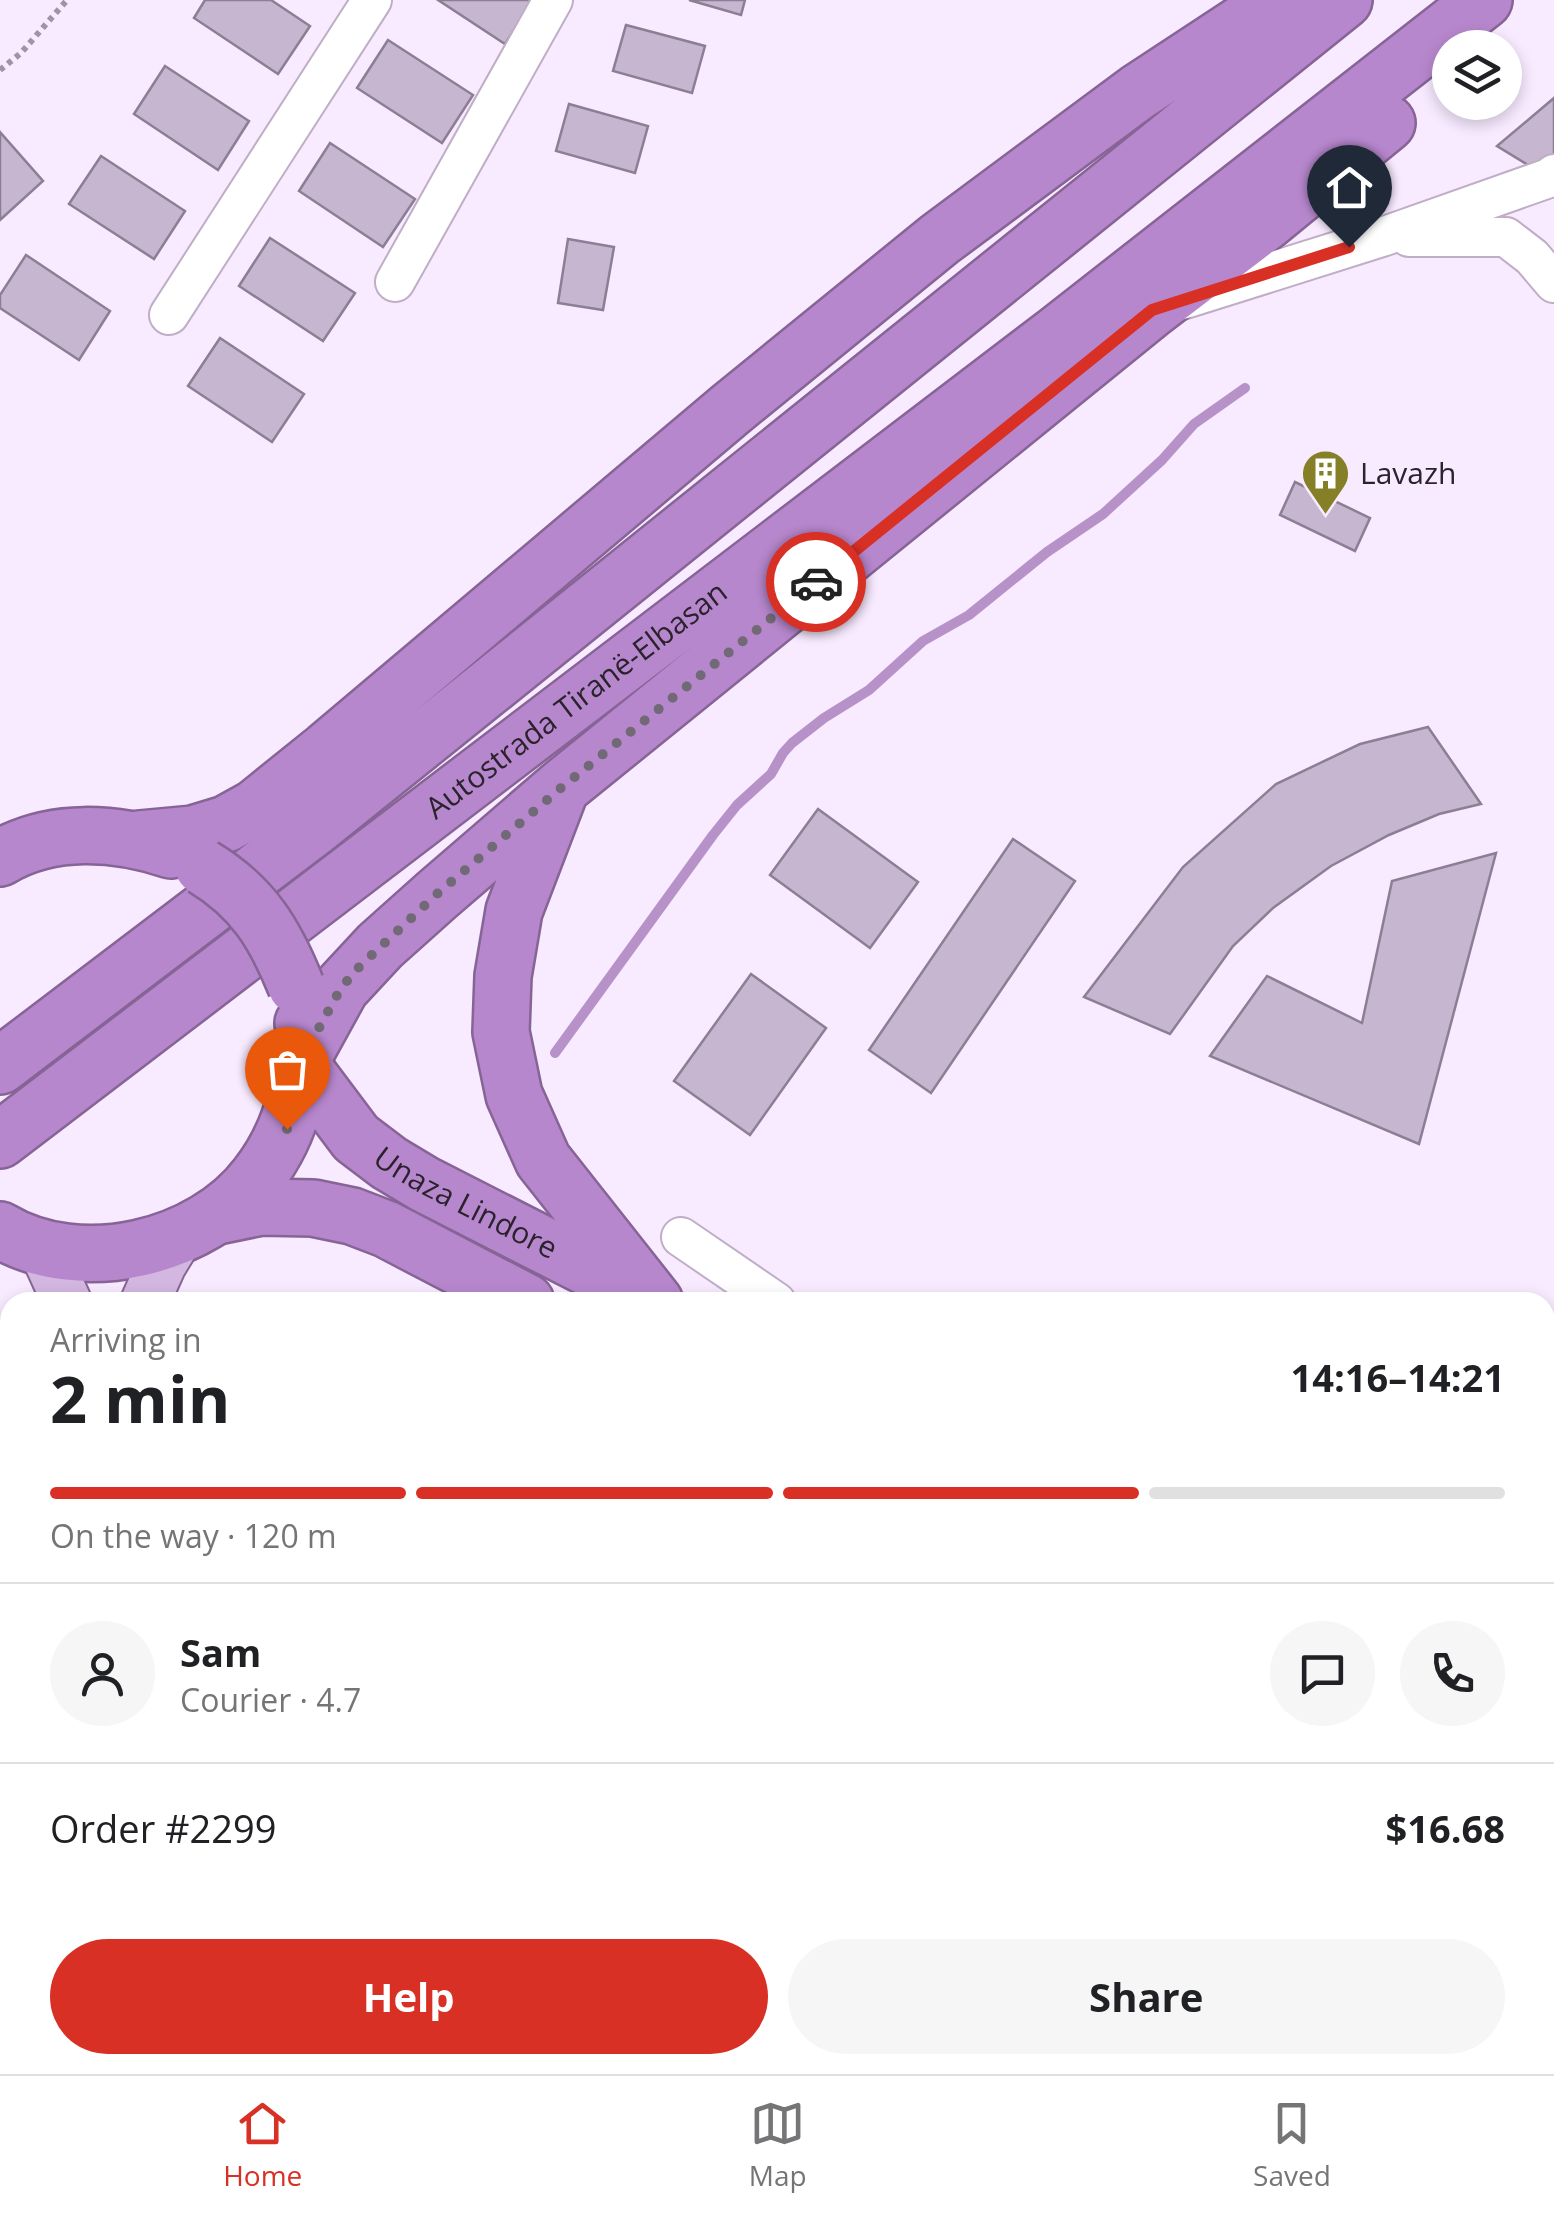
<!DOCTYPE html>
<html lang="en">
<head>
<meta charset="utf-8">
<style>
	body { margin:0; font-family:"Open Sans",sans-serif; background:#f6f6f6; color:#202124; height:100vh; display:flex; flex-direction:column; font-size:38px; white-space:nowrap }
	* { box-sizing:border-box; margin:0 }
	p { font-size:32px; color:#757577 }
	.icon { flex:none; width:55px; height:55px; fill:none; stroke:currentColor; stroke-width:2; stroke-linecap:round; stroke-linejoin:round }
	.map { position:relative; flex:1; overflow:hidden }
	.details { position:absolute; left:0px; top:1292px; width:1555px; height:782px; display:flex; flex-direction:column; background:#fff; border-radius:30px 30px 0 0; box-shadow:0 5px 15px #0003 }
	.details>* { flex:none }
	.tools { position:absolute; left:1432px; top:30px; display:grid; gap:20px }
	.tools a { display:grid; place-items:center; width:90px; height:90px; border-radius:50%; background:#fff; box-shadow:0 5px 15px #0003; font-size:50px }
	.pin { position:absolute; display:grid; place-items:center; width:85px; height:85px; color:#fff; margin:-102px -42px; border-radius:50% 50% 50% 0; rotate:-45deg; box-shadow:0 0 10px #0007 }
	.pin .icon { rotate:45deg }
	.courier { position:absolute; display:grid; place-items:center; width:100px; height:100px; margin:-50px; border:8px solid #d93025; border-radius:50%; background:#fff; color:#222; box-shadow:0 2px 12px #0007 }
	.head em { font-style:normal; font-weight:700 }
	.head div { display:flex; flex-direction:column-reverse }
	.head { display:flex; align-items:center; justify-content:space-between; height:170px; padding:0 50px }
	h1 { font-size:65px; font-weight:700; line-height:75px }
	.bar { display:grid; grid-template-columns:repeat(4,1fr); gap:15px 10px; align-content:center; height:120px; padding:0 50px }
	.bar i { height:12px; border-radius:8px; background:#e0e0e0 }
	.bar .active { background:#d93025 }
	.bar p { grid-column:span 4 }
	.line { display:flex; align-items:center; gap:25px; padding:0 50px; border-top:2px solid #e0e0e0 }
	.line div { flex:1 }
	.round { display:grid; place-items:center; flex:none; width:105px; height:105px; border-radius:52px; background:#f6f6f6 }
	.button { display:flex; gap:20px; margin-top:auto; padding:20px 50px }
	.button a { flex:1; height:115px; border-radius:60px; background:#d93025; color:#fff; font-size:40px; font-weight:700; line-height:115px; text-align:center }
	.button a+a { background:#f6f6f6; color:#202124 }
	.tabs { display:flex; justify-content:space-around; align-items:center; height:140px; border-top:2px solid #e0e0e0; background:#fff; font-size:28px; color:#757577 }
	.tabs a { display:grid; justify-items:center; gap:5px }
	.tabs .active { color:#d93025 }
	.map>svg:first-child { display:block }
	.green { fill:#e4c3f2 }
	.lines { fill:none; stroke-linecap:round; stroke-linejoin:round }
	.stream { stroke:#b792c8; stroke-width:10 }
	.building { fill:#c7b6cf; stroke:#8e7e95; stroke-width:2.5 }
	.minor-tunnel { stroke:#cfc2d5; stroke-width:38; stroke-dasharray:38 19; stroke-linecap:butt }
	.minor-casing { stroke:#bfaec6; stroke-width:42 }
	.major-casing { stroke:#866495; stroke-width:52 }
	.highway-casing { stroke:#866495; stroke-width:60 }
	.path { stroke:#9f94a4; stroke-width:6; stroke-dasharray:5 5; stroke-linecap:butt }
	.minor { stroke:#fff; stroke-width:38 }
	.major { stroke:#d4b7e1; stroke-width:48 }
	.highway { stroke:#b787cd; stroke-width:55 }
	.highway-bridge-casing { stroke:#866495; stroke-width:60; stroke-linecap:butt }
	.highway-bridge { stroke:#b787cd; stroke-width:55 }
	.done { stroke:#726976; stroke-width:10; stroke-dasharray:0 18 }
	.route { stroke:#d93025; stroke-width:12 }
	.labels { text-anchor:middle; stroke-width:8; stroke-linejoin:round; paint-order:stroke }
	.poi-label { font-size:30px; fill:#2a232d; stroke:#f8eaff; text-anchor:start }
	.street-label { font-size:30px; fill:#2a232d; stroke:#f8eaff }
</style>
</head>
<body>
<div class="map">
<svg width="1554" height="2074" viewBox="0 0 1554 2074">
	<rect width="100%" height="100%" fill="#f8eaff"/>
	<path class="green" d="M0 1792 10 1804V1851L0 1863Z"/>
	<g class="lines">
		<path class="stream" d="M555 1053 713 835 737 805 771 774 783 753 792 743 824 718 869 690 923 641 969 615 1047 552 1103 514 1162 460 1194 424 1245 388
			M361 1302 366 1299
			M1545 2035 1554 2037"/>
	</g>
	<path class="building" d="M205 0H271L310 26 278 74 194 18Z
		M438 0H533L505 44Z
		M689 0H745L741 15Z
		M626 25 705 46 692 93 613 71Z
		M388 40 473 95 442 143 357 88Z
		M165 66 249 121 218 170 134 114Z
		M1554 98V181L1497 146Z
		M569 104 648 126 635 173 556 151Z
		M0 132 43 181 0 220Z
		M330 143 415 199 383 247 299 191Z
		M101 156 185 211 154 259 69 204Z
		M270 238 355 293 323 341 239 286Z
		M568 239 614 247 603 310 558 303Z
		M26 255 110 311 79 360 0 308V295Z
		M220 338 304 394 272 442 188 386Z
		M1295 482 1370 518 1355 551 1280 515Z
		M1428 727 1481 804 1439 814 1389 835 1331 866 1273 908 1233 946 1170 1034 1084 997 1183 867 1276 784 1360 744Z
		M818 809 918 882 870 948 770 875Z
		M1013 839 1075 881 931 1093 869 1050Z
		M1496 853 1419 1144 1210 1056 1267 976 1362 1023 1392 881Z
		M751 974 826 1028 750 1135 674 1081Z
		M1554 1557V1584L1545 1580Z
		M663 2065H986L1005 2074H659Z
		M696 2065H750L747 2074H692Z
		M986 2065H1419L1436 2074H1005Z"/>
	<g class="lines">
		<path class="minor-tunnel" d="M0 1425H10
			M1174 2065 1191 2074"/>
		<defs>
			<path id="minor" d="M1409 237H1506L1532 257 1554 283
				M395 282 553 0
				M1182 300 1382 237 1549 178 1554 174
				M169 315 372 0
				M681 1237 776 1302
				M1545 1704 1554 1708
				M1545 1866 1554 1871
				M328 2065 347 2074
				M1470 2065 1490 2074"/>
			<path id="major" d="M43 1249 67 1302
				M145 1302 162 1264 179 1236
				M0 1377 10 1387
				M0 1645 10 1609
				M0 1767 10 1772
				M0 1890 10 1885"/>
			<g id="highway">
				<path d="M558 796 514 911 503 976 501 1032 514 1095 543 1160 655 1302"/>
				<path d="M139 839 193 834 226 824 255 808 327 750 731 409 940 239 1138 92 1278 0"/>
				<path d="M0 858C52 827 116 832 171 850"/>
				<path d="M303 1057 341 988 380 946 437 895 561 788 1151 310 1266 222 1387 123"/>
				<path d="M0 1066 315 827 1344 0"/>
				<path id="s1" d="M302 1066 356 1138 389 1163 424 1184 640 1294"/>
				<path id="s2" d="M0 1140 1057 334 1484 0"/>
				<path d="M217 1216 261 1207 313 1208 352 1216 386 1229 526 1302"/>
				<path d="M0 1230C80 1278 203 1249 258 1176 276 1153 288 1127 295 1100 302 1075 307 1049 303 1023"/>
				<path d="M1545 1773 1554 1778"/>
				<path d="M1545 1833 1554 1838"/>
			</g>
		</defs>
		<use href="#minor" class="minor-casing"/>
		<use href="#major" class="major-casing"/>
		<use href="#highway" class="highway-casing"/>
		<path class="path" d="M0 70 21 53 67 0
			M1 1570 10 1538
			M0 1934 10 1939"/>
		<use href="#minor" class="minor"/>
		<use href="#major" class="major"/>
		<use href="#highway" class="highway"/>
		<defs>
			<path id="highway-bridge" d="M203 867C253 897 275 934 296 986"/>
		</defs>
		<use href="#highway-bridge" class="highway-bridge-casing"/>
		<use href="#highway-bridge" class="highway-bridge"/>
	</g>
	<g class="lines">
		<path class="done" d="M287 1129 302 1075 303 1057 341 988 360 966 437 894 561 788 816 582"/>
		<path class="route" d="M816 582 1152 310 1349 247"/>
	</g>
	<defs>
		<symbol id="building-pin" viewBox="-11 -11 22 30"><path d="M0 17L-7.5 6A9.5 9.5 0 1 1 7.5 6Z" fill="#857f27" stroke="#f8eaff"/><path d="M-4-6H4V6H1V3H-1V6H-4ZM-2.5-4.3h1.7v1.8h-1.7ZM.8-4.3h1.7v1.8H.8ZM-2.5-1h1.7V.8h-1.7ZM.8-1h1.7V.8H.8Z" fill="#fff"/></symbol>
	</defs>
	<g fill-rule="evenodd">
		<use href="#building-pin" x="1298" y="446" width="55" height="75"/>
	</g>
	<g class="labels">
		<g class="poi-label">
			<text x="1360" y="484">Lavazh</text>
		</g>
		<g class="street-label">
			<text dy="10" stroke="none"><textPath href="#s2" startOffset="725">Autostrada Tiranë-Elbasan</textPath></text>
			<text dy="10" stroke="none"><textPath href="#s1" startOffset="218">Unaza Lindore</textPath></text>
		</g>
	</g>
</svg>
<div class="tools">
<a><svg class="icon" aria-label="layers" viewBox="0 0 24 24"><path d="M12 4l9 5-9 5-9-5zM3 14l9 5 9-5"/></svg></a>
</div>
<div class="pin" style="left:287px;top:1129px;background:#ea580c"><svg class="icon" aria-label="bag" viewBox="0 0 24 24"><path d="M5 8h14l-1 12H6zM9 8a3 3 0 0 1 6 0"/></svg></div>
<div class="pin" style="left:1349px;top:247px;background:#1f2937"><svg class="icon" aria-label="home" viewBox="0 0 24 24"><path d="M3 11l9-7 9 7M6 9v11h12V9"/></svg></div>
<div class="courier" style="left:816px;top:582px"><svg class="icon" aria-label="car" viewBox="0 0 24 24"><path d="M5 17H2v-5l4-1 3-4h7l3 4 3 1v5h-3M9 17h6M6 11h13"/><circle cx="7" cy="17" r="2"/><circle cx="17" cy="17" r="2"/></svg></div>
<section class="details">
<div class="head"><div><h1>2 min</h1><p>Arriving in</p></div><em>14:16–14:21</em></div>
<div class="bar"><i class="active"></i><i class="active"></i><i class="active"></i><i></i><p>On the way · 120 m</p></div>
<div class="line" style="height:180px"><a class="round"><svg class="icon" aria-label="person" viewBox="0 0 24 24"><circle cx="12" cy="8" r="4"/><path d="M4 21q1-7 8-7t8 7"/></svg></a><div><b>Sam</b><p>Courier · 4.7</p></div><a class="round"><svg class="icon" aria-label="chat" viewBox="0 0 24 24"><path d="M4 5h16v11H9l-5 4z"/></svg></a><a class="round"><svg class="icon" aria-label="phone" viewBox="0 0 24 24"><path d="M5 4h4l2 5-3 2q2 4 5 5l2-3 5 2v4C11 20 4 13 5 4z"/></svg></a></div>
<div class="line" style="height:130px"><div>Order #2299</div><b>$16.68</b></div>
<div class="button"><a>Help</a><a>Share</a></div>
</section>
</div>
<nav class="tabs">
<a class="active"><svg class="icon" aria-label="home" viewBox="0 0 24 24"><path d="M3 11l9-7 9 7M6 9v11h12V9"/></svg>Home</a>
<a><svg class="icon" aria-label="map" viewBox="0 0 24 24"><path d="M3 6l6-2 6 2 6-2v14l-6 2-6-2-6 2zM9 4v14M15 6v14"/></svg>Map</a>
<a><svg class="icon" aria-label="saved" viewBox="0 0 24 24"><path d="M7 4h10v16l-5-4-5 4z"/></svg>Saved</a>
</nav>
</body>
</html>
